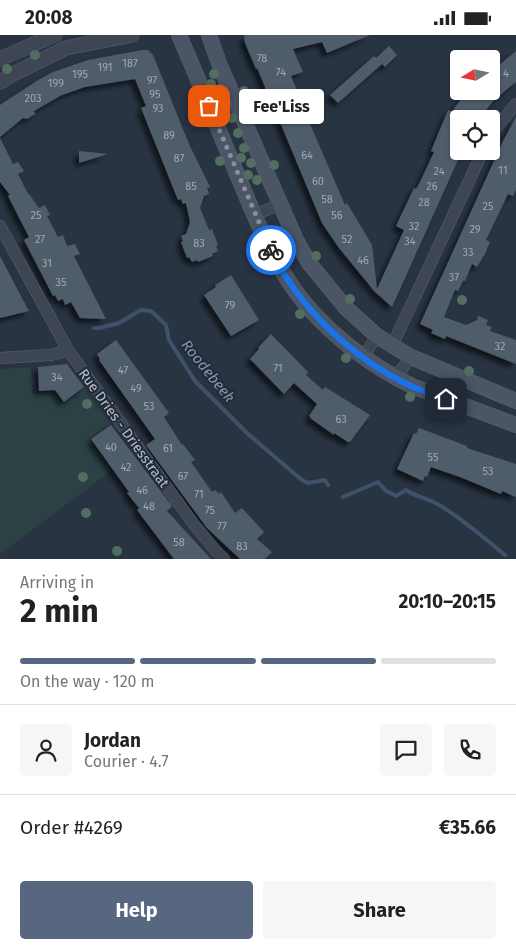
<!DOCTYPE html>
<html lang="en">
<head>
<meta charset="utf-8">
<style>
	body { margin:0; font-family:"Fira Sans",sans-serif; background:#f6f6f6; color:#222; height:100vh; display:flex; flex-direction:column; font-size:19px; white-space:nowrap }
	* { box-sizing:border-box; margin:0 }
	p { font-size:16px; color:#767676 }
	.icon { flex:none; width:28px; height:28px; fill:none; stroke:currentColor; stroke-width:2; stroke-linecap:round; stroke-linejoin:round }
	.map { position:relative; height:524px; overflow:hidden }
	.panel { display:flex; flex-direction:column; background:#fff; flex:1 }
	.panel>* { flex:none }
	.needle { width:32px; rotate:260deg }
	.controls { position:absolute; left:450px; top:15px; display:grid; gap:10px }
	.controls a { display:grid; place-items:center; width:50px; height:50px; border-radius:5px; background:#fff; box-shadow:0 1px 4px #0004; font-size:25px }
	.pin { position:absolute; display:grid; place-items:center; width:42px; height:42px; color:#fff; margin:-21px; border-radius:10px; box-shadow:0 2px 8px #0006 }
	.courier { position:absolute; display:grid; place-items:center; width:50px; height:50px; margin:-25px; border:4px solid #1a73e8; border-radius:50%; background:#fff; color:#222; box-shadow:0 1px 6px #0007 }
	.bubble { position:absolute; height:35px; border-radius:5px; background:#fff; box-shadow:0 1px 4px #0004; font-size:16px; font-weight:700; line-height:35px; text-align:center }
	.overview em { font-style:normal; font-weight:700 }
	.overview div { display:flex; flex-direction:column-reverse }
	.overview { display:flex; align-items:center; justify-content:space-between; height:85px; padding:0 20px }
	h1 { font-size:32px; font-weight:700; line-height:38px }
	.bar { display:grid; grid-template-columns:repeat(4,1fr); gap:8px 5px; align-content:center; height:60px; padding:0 20px }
	.bar i { height:6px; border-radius:4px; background:#e0e0e0 }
	.bar .on { background:#576780 }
	.bar p { grid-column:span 4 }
	.line { display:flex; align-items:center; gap:12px; padding:0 20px; border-top:1px solid #e0e0e0 }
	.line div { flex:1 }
	.round { display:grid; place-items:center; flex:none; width:52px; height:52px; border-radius:5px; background:#f6f6f6 }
	.action { display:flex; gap:10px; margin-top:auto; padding:10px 20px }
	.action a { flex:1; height:58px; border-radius:5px; background:#576780; color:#fff; font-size:20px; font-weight:700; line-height:58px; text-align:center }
	.action a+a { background:#f6f6f6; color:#222 }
	.status { display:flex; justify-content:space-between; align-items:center; height:35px; padding:0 25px; background:#fff; direction:ltr }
	.status svg { height:14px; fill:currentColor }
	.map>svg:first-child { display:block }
	.green { fill:#2b4144 }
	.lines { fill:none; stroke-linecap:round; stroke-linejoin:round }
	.stream { stroke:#40516b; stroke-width:4 }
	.building { fill:#4f5b6b; filter:url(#shadow) }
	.minor-casing { stroke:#5b6470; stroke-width:12 }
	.tertiary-casing { stroke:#5b6470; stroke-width:15 }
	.secondary-casing { stroke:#5b6470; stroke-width:16 }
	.minor { stroke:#3d4652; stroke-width:11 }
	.tertiary { stroke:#3d4652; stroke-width:14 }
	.secondary { stroke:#4b5565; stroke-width:15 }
	.tree { fill:#526d62 }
	.done { stroke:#87909c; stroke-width:5; stroke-dasharray:0 9 }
	.route { stroke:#1a73e8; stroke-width:6 }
	.labels { text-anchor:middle; stroke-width:4; stroke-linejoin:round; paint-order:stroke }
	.number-label { font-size:11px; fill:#9fa8b4 }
	.street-label { font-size:14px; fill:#bac1cc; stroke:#222b38 }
	.water-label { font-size:15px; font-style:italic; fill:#8497b2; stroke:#222b38 }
</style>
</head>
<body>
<div class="status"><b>20:08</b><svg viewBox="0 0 49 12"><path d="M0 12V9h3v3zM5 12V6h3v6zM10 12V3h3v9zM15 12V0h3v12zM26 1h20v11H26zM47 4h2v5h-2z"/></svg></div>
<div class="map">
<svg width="516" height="524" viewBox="0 0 516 524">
	<defs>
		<filter id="shadow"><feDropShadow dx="-4.5" dy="4.5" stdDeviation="2.5" flood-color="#0009"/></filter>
	</defs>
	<rect width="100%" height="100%" fill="#293443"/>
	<path class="green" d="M31 332 32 358 55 357 64 368 84 354 110 389 89 404 111 436 0 519V334Z"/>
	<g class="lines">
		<path class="stream" d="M94 293H99L119 288 141 275 151 276 166 290 169 305 195 346 248 399 302 445 308 448 325 445 328 450
			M343 462 378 447 385 455 396 461 406 455C416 462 428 463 439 470 463 484 484 503 505 520"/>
	</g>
	<path class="building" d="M244 0H370L327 18 322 7 293 14 303 37 291 41 308 81 315 78 310 89 345 170 347 168 372 210 377 254 404 195 396 191 414 153 416 154 420 147 434 117 431 116 448 75 453 77 455 72 468 56H491V22L499 30 516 16V47L494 65 479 84H459V116H462L392 272 375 257 339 213 322 188 282 92 276 79 275 80 265 55V52L257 33 256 34 245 8Z
		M389 11 397 20 385 32 382 29 338 68 330 60 374 21 376 23Z
		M142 15H148L153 20 189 109 210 152 207 153 209 159 204 161 200 173 209 195 212 194 218 210 216 211 218 216 212 219 213 221 198 227 197 225 192 227 189 222 187 223 181 207 183 206 181 201 186 199 190 187 186 168 183 169 181 164 178 165 141 73 146 71 135 44 85 52 62 60 34 76 35 79 27 84 23 83 0 102V70L38 45 53 37 88 25Z
		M516 82V155L513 161 508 159 486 205 490 207 485 219 477 232 472 229 465 246H463L458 256 455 255 444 282 466 290 477 285 478 281 488 285 486 290 492 292 490 296 516 305V329L446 301 445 304 431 298 433 295 420 289 503 106Z
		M0 103 13 129 18 127 24 136 18 139 28 159H29L39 173 45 170 50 180 47 181 58 202 63 200 67 211 75 209 80 219 74 221 106 284 80 283 71 267 65 270 63 264 58 266 55 260 53 261 24 205 29 202 8 161 10 160 0 147Z
		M79 116 108 119 79 128Z
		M0 221 23 265 29 276 0 283Z
		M231 240 259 285 231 301 204 260 216 252 215 250Z
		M271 299 308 337 306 340 323 355 325 352 370 380 350 407H348L334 398V400L310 383 311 382 309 381 317 369 294 348 284 359 250 324 259 314 258 313Z
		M116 305 169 378 164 382 182 410 183 409 195 425 191 427 212 457 215 455 219 459 221 457 235 478 242 473 264 497 257 504 272 517 265 524H240L207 493 146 410 155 404 99 325 100 324 97 319Z
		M67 329 84 352 64 367 55 355 39 356 38 332Z
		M111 390 172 471 167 476 211 524H174L137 475 139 473 127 458 129 457 91 404Z
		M419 393 467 411V413L516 429V462L502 456 501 459 460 442 431 432 427 442 425 441 423 446 397 434 414 398 416 399Z"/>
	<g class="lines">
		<defs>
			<path id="minor" d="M491 99 516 69
				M254 180 279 170
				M0 191 68 315 193 488 216 516 224 524
				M392 311 483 116
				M363 322 377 301
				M0 323 51 320 68 315
				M395 343 411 322"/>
			<path id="tertiary" d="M0 24 55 0
				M0 47 13 39 66 13 132 0"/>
			<path id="secondary" d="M179 0C200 48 219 96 239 144 257 187 276 235 307 271 336 304 372 331 412 351L516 390
				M209 0 220 31 296 205 309 228 346 273 377 301 411 322 516 366"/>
		</defs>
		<use href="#minor" class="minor-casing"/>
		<use href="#tertiary" class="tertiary-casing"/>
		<use href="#secondary" class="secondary-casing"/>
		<use href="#minor" class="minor"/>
		<use href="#tertiary" class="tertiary"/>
		<use href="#secondary" class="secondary"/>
	</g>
	<g class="tree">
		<circle cx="35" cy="20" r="5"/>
		<circle cx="7" cy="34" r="5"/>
		<circle cx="214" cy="39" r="5"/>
		<circle cx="211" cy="49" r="5"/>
		<circle cx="220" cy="54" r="5"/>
		<circle cx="244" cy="56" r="5"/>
		<circle cx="216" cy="64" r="5"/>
		<circle cx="227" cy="69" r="5"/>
		<circle cx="200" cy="78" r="5"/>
		<circle cx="232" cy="83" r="5"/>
		<circle cx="238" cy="98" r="5"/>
		<circle cx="244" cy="113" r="5"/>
		<circle cx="241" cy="123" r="5"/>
		<circle cx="220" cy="126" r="5"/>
		<circle cx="251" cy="128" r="5"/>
		<circle cx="274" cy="130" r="5"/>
		<circle cx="248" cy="140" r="5"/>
		<circle cx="257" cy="145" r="5"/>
		<circle cx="316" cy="221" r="5"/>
		<circle cx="266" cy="231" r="5"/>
		<circle cx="350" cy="264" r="5"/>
		<circle cx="462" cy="265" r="5"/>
		<circle cx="300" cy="279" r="5"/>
		<circle cx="346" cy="323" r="5"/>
		<circle cx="469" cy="336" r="5"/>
		<circle cx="410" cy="362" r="5"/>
		<circle cx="87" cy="369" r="5"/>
		<circle cx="455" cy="380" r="5"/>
		<circle cx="83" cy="442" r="5"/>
		<circle cx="86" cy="478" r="5"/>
		<circle cx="117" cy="516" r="5"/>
	</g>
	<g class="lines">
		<path class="done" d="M209 71 271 215"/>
		<path class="route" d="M271 215C297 271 354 325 411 351 422 356 435 360 446 364"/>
	</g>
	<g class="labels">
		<g class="number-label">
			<text x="262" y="27">78</text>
			<text x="130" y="32">187</text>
			<text x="105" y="36">191</text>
			<text x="281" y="41">74</text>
			<text x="506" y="42">4</text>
			<text x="80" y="43">195</text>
			<text x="152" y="49">97</text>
			<text x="56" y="52">199</text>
			<text x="155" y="63">95</text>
			<text x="33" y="67">203</text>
			<text x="158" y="77">93</text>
			<text x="169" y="104">89</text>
			<text x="307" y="124">64</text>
			<text x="179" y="127">87</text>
			<text x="503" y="139">11</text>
			<text x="439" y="140">24</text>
			<text x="318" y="150">60</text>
			<text x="191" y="155">85</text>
			<text x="432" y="155">26</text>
			<text x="327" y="168">58</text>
			<text x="424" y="171">28</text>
			<text x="488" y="175">25</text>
			<text x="36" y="184">25</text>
			<text x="337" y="184">56</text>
			<text x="414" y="195">32</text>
			<text x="475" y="198">29</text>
			<text x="40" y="208">27</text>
			<text x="347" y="208">52</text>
			<text x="410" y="210">34</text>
			<text x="199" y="212">83</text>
			<text x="468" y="221">33</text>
			<text x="363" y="229">46</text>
			<text x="47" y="232">31</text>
			<text x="454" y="246">37</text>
			<text x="61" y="251">35</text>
			<text x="230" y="274">79</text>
			<text x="500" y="315">32</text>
			<text x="278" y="337">71</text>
			<text x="123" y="339">47</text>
			<text x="57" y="346">34</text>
			<text x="136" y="357">49</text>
			<text x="149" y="375">53</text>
			<text x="341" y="388">63</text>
			<text x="111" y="416">40</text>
			<text x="168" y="417">61</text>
			<text x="433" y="426">55</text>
			<text x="126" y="436">42</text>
			<text x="488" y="440">53</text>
			<text x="183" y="445">67</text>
			<text x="142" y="459">46</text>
			<text x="199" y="463">71</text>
			<text x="149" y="475">48</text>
			<text x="210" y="479">75</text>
			<text x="222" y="495">77</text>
			<text x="179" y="511">58</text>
			<text x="242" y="515">83</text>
		</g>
		<g class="street-label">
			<text transform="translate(124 393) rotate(54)" y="5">Rue Dries - Driesstraat</text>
		</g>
		<g class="water-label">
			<text transform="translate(208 336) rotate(51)" y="5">Roodebeek</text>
		</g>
	</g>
</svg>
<div class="controls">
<a><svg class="needle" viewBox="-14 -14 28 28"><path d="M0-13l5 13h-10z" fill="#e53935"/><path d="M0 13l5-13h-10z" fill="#767676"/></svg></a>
<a><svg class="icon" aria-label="locate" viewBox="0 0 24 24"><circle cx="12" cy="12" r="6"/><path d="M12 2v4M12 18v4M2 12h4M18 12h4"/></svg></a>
</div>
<div class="pin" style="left:209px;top:71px;background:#ea580c"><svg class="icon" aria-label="bag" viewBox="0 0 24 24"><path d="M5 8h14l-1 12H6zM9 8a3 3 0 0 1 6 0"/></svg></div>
<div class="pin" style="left:446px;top:364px;background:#1f2937"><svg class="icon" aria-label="home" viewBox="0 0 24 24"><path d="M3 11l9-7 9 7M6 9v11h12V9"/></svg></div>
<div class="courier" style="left:271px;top:215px"><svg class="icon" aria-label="bike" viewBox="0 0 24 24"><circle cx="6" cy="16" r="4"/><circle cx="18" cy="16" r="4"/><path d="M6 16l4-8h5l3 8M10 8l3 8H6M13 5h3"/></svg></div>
<div class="bubble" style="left:239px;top:54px;width:85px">Fee'Liss</div>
</div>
<section class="panel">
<div class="overview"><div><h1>2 min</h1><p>Arriving in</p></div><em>20:10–20:15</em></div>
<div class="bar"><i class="on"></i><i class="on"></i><i class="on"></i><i></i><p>On the way · 120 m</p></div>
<div class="line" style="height:90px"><a class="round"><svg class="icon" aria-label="person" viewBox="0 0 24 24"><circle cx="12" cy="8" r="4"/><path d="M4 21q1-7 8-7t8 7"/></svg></a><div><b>Jordan</b><p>Courier · 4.7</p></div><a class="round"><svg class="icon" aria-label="chat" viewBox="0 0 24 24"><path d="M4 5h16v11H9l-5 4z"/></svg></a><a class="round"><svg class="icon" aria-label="phone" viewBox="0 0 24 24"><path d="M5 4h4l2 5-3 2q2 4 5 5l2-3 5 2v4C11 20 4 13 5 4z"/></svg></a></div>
<div class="line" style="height:65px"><div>Order #4269</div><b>€35.66</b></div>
<div class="action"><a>Help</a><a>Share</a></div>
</section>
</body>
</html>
